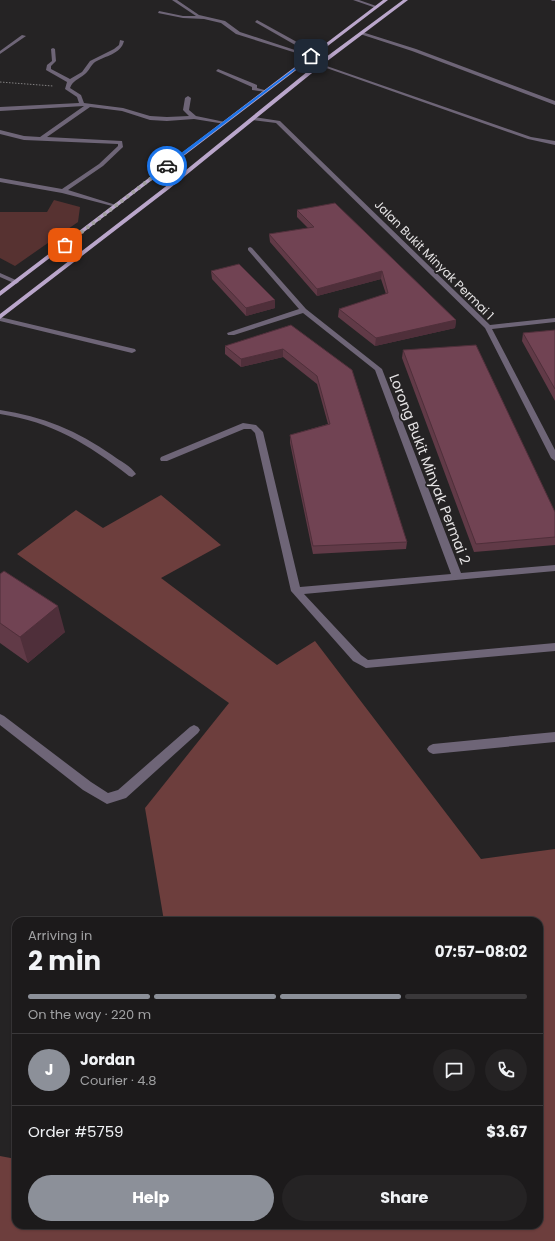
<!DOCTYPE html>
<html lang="en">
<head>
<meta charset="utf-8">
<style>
	body { margin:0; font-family:Poppins,sans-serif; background:#252324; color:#f1f3f6; height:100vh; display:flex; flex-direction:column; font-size:15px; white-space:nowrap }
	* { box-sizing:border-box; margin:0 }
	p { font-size:13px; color:#a0a1a3 }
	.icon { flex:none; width:22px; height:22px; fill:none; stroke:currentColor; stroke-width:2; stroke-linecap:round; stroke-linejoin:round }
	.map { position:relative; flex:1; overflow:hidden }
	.drawer { position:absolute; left:12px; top:917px; width:531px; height:312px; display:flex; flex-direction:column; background:#1c1a1b; border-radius:12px; box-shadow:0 1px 3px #0004,0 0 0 1px #3a383a }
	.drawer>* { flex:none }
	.pin { position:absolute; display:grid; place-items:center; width:34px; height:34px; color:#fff; margin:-17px; border-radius:8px; box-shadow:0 2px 6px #0006 }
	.courier { position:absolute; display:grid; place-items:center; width:40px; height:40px; margin:-20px; border:3px solid #1a73e8; border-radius:50%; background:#fff; color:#222; box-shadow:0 1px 5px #0007 }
	.overview em { font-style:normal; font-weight:700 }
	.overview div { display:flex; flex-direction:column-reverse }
	.overview { display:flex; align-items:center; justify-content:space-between; height:68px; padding:0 16px }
	h1 { font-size:26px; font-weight:700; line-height:30px }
	.bar { display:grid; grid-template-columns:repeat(4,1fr); gap:6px 4px; align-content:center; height:48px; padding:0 16px }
	.bar i { height:5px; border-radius:3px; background:#3a383a }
	.bar .active { background:#8c9099 }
	.bar p { grid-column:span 4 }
	.line { display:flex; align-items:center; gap:10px; padding:0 16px; border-top:1px solid #3a383a }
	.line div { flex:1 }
	.round { display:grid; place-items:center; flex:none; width:42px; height:42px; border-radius:21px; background:#252324 }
	.action { display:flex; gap:8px; margin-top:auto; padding:8px 16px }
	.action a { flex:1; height:46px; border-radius:24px; background:#8c9099; color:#fff; font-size:16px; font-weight:700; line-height:46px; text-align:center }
	.action a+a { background:#252324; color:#f1f3f6 }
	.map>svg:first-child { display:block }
	.green { fill:#573231 }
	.forest { fill:#6d3e3d }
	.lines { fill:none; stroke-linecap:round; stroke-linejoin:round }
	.path { stroke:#828081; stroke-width:1; stroke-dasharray:1.5 1.5; stroke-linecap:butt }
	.minor { fill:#6e6577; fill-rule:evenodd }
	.major { fill:#baa6cb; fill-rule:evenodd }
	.wall { fill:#613a47 }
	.shaded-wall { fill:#4f2f3a }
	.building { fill:#714353; stroke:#4f2f3a }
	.route { fill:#1a73e8 }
	.done { stroke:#a2a0a1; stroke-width:4; stroke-dasharray:0 7.2 }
	.labels { text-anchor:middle; stroke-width:3.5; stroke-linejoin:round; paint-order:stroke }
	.far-street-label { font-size:12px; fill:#e6e4e5; stroke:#252324 }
	.street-label { font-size:14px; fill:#e6e4e5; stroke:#252324 }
</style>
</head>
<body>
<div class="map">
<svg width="555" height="1241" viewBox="0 0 555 1241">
	<rect width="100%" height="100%" fill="#252324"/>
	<path class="green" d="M54 200 80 207 78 222 15 266 0 258V212H47Z"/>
	<path class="forest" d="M161 495 221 545 161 578 277 665 315 641 481 859 555 849V1241H0V1156L16 1159V1225H539V921H164L145 808 229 703 17 554 76 510 103 528Z"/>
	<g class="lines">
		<path class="path" d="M0 82 53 86"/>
		<path class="minor" d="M172 0H177L199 15 225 21 240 32 313 56 309 57 236 34 221 23 204 19 183 18 158 13 159 11 183 16H196Z
			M353 0H359L379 7 376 8Z
			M551 0H555V1H552Z
			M257 20 315 52V53L311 54 255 22Z
			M362 32 416 49 555 101V105L412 51 360 34Z
			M22 35 26 36 0 54V51Z
			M120 40 124 41C121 54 105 56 95 62 91 65 89 71 85 74 78 80 73 80 70 88L81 95 84 103 123 108 150 116 167 117 189 116 183 110 185 98 188 96 191 98 189 110 196 116 225 122V124L194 119 167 121 150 120 122 111 90 107 47 137 122 141 123 147 103 166 68 190 116 205V207L62 193 0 182V178L62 189 99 164 118 146V144L24 140 0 134V130L24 136 40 137 84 106 0 111V107L79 103 77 97 65 89 67 82 46 70 47 65 52 61 51 49 53 48 55 49 56 61 51 66V69L70 79 82 72 90 61 114 49 119 45Z
			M318 63 531 137 555 141V145L528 139 318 65Z
			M218 69 257 85V88L268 91 266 92 252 90V87L216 71Z
			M254 117 280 121 490 325 555 318V322L492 329 555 450V461L551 458 485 328 276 123 252 120 251 119Z
			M250 247 252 248 306 309 382 369 461 573 555 565V571L304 594 361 655 368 660 555 643V651L366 668 353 661 291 591 255 433 251 429H244L167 461H161L160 459 161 457 243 423 256 425 263 432 300 587 451 574 375 370 303 313 234 335H228L227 333 299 309 248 250V248Z
			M0 273 18 281 19 282 16 284 0 277Z
			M0 317 135 349 136 351 132 353 0 321Z
			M0 410C42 416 78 431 112 455 120 461 131 466 136 474L132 477 129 476C88 444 52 422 0 414Z
			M0 714 4 716 91 782 108 793 118 790 190 727 194 725 198 727 200 730 198 733 126 798 107 804 83 790 0 725Z
			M555 732V742L433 754 429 752 427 749 429 746 433 744Z"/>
		<path class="major" d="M383 0H388L0 296V291Z
			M403 0H408L322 65 169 189 0 319V314L165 187 318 63Z"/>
	</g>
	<path class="wall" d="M297 210 456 320 455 328 375 346 338 317 339 309 386 294 381 279 317 296 270 242 269 234 308 228 297 217Z
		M211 271 275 308 246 316 212 279Z
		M291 325 407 542 406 549 313 554 290 443V435L328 424 317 384 283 357 241 367 225 354V346Z
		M555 330V401L522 341 523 333Z
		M403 350 555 512V545L474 552 402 358Z
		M0 574 65 632 28 663 0 643Z"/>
	<path class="shaded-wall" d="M382 271 381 279 317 296V289Z
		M275 300V308L246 316V308Z
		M456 320 455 328 375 346 376 338Z
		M283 349V357L241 367V359Z
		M58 606 65 632 28 663 20 637Z"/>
	<path class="building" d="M335 203 456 320 376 338 339 309 388 293 382 271 317 289 269 234 314 227 297 210Z
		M239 264 275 300 246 308 211 271Z
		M291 325 352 370 407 542 313 546 290 435 330 424 317 376 283 349 241 359 225 346Z
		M555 330V389L523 333Z
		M476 345 555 512V537L476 544 403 350Z
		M4 571 58 606 20 637 0 623V574Z"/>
	<path class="route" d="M311 56 312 57 168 167H165V165Z"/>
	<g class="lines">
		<path class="done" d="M65 245 167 166"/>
	</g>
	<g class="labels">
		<g class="far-street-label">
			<text transform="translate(434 260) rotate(45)" y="4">Jalan Bukit Minyak Permai 1</text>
		</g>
		<g class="street-label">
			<text transform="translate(430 469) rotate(69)" y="5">Lorong Bukit Minyak Permai 2</text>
		</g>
	</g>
</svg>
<div class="pin" style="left:65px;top:245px;background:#ea580c"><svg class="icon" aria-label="bag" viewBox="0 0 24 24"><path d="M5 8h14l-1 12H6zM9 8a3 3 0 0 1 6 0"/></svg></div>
<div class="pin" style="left:311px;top:56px;background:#1f2937"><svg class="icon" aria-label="home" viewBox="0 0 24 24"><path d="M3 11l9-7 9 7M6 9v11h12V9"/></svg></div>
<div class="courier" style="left:167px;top:166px"><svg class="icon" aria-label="car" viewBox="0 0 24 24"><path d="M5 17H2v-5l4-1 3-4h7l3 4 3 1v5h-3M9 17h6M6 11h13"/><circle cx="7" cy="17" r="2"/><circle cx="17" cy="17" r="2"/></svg></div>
<section class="drawer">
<div class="overview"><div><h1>2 min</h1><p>Arriving in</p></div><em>07:57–08:02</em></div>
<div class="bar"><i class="active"></i><i class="active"></i><i class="active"></i><i></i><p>On the way · 220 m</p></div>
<div class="line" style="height:72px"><b class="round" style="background:#8c9099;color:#fff">J</b><div><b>Jordan</b><p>Courier · 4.8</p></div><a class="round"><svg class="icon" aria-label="chat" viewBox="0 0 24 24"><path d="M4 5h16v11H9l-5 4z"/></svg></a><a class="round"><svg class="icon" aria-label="phone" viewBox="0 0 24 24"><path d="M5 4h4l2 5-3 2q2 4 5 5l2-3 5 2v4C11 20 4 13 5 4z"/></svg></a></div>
<div class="line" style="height:52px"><div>Order #5759</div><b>$3.67</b></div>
<div class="action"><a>Help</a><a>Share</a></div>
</section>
</div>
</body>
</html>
